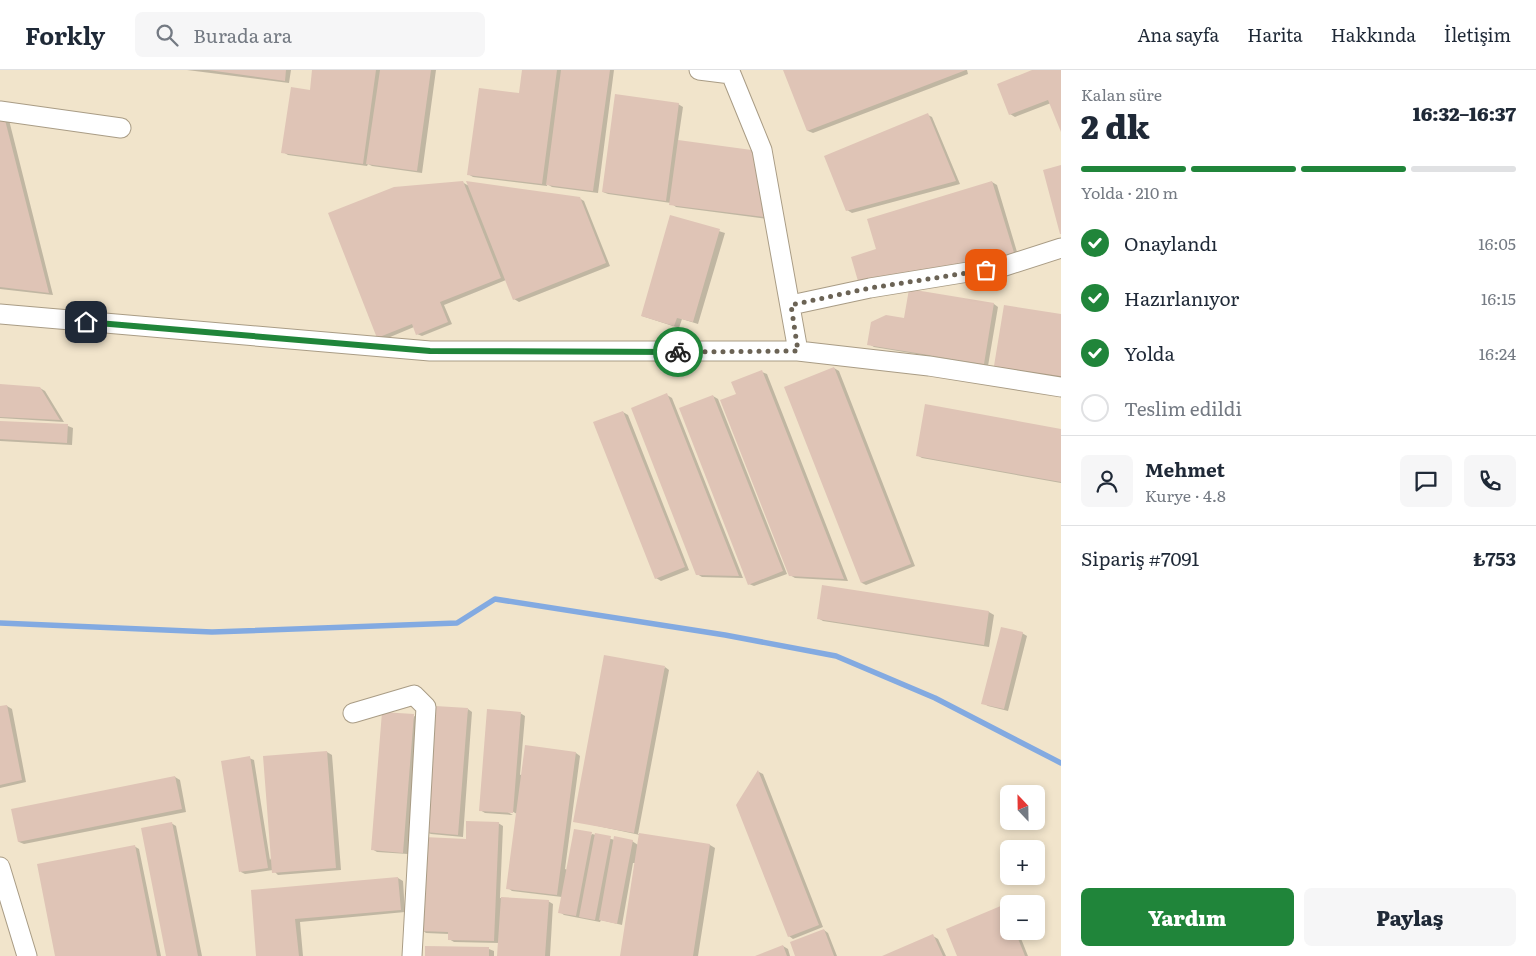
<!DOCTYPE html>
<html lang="tr">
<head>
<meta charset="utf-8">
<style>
	body { margin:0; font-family:Literata,serif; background:#f6f6f7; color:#1f2937; height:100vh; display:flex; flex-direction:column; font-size:19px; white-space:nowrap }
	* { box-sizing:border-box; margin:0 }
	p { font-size:16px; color:#747a83 }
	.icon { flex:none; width:28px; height:28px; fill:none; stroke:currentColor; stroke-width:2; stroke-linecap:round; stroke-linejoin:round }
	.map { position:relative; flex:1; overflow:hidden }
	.details { display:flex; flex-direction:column; background:#fff; width:475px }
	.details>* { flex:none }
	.needle { width:32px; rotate:338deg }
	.controls { position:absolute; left:1000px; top:715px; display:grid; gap:10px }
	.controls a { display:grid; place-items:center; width:45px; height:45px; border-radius:8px; background:#fff; box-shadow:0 2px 8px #0003; font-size:25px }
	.pin { position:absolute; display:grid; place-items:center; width:42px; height:42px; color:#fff; margin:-21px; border-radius:10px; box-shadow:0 2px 8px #0006 }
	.courier { position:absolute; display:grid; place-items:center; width:50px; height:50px; margin:-25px; border:4px solid #20853a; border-radius:50%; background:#fff; color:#222; box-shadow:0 1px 6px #0007 }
	.headline em { font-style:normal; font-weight:800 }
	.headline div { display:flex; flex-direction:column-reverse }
	.headline { display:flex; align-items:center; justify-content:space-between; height:85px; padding:0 20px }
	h1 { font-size:32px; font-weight:800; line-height:38px }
	.bar { display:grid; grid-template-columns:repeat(4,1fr); gap:8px 5px; align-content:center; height:60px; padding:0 20px }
	.bar i { height:6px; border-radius:4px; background:#e0e1e3 }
	.bar .on { background:#20853a }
	.bar p { grid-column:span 4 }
	.line { display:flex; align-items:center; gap:12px; padding:0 20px; border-top:1px solid #e0e1e3 }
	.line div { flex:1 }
	.round { display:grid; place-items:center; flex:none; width:52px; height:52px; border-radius:8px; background:#f6f6f7 }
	ol { padding:0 20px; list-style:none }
	li { display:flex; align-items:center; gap:15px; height:55px }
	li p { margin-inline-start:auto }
	li .icon { padding:5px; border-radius:50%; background:#20853a; color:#fff; stroke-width:4 }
	li:last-child { color:#747a83 }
	li i { width:28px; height:28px; border:2px solid #e0e1e3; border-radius:50% }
	.cta { display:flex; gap:10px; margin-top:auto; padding:10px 20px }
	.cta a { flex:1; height:58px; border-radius:8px; background:#20853a; color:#fff; font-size:20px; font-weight:800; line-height:58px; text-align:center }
	.cta a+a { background:#f6f6f7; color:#1f2937 }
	header { display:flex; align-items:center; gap:30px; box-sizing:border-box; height:70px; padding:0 25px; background:#fff; border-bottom:1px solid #e0e1e3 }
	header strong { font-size:24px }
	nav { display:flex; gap:28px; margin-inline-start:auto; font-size:18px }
	.search { width:350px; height:45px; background:#f6f6f7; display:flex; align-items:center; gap:12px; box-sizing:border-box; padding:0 18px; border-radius:8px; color:#747a83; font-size:19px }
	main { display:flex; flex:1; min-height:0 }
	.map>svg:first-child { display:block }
	.shadow { fill:#0003 }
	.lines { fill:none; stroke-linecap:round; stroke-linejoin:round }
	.stream { stroke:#83aae1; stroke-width:5.5 }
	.building { fill:#dfc4b6 }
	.minor-casing { stroke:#a99c85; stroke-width:21 }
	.minor { stroke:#fff; stroke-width:19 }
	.done { stroke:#6b6355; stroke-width:5; stroke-dasharray:0 9 }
	.route { stroke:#20853a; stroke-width:6 }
</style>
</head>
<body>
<header>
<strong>Forkly</strong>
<div class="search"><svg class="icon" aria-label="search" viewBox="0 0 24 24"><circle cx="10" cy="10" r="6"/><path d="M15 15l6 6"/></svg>Burada ara</div>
<nav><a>Ana sayfa</a><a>Harita</a><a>Hakkında</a><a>İletişim</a></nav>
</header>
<main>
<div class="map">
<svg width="1061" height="886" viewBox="0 0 1061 886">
	<rect width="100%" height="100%" fill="#f1e4cb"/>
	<path class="shadow" d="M187 0H291L289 13Z
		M314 0H436L422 103 372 96 368 94 367 96 288 85 283 82 311 21Z
		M524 0H614L598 123 552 117 547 114V116L473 107 468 104 520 24Z
		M784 0H967L968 4 813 63 808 61Z
		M1036 0H1061V59L1051 33 1015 47 1010 44Z
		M678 34 683 37 678 71 775 150 676 137 671 133 608 124 603 122Z
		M928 45 932 47 960 114 852 143 847 140Z
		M0 47 9 50 53 225 0 219Z
		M462 112 469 116 579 128 584 131 610 196 519 232 514 229 506 210 444 235 452 254 422 266 417 264 414 257 383 270 378 267Z
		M992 112 997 115 1020 192 878 180Z
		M671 146 725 163 698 254 682 249 679 258 642 246Z
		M994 234 998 237 988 296 874 277 869 274 905 249Z
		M1061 245V308L1000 298 995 295Z
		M834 298 839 301 915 496 866 515 862 513Z
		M762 302 767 304 848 511 795 508 790 505 737 325Z
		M0 316 40 318 45 321 64 352 0 348Z
		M667 325 672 328 743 508 702 507 697 504Z
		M713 326 718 329 787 504 754 516 749 514Z
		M623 342 628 345 689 500 661 511 656 508Z
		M0 352 68 356 73 358 72 375 0 371Z
		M1061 360V413L922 388 917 385Z
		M823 516 989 542 994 545 989 577 823 551 818 548Z
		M1022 563 1027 566 1008 641 988 636 983 633Z
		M665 597 669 600 638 764 710 775 715 778 698 886H621L636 793H633L622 855 601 850 600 852 564 845 560 842 562 827 512 821 508 818 517 744 508 739 506 741 513 745 485 743 480 740 520 643 525 646 520 705 576 683 580 686 565 799 568 800 592 764 615 770 632 771 638 775 640 765 574 751Z
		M7 636 12 639 26 712 0 718V637Z
		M468 639 472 642 463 767 431 764 426 762Z
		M414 646 418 648 408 784 377 782 372 779Z
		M327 682 332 685 341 800 278 805 273 800 245 804 241 802 249 688 254 690 270 790Z
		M759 702 763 704 823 857 793 869 789 866 738 735Z
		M175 707 180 710 186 742 24 774 19 772 13 740Z
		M171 753 176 756 202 886H168Z
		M498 753 503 756 500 828 548 831 553 834 550 886H498L499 873 454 872 449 869V864L426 863 422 860 467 770Z
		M134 776 139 779 161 886H56Z
		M398 808 403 811 405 842 300 852 303 886H258L252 821Z
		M1003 836 1009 840V861H1018L1028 886H959Z
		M824 860 828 863 837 886H796Z
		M933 866 938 869 946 886H886Z
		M783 876 788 879 790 886H758Z
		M489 879 494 881V886H426Z"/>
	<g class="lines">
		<path class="stream" d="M0 553 212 562 457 553 495 529 725 565 836 586 935 628 1061 693"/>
	</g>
	<path class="building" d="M208 0H286L285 11Z
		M312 0H376L363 94 281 83 291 17 310 20Z
		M380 0H431L417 101 366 94Z
		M522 0H557L542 114 467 105 479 18 519 23Z
		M561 0H610L593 121 546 115Z
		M783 0H966L807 61Z
		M1032 0H1061V62L1048 30 1009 45 997 14Z
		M615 24 679 33 666 131 602 122Z
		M928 43 956 111 846 141 824 86Z
		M0 46H4L49 223 0 217Z
		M678 70 759 81 771 148 669 135Z
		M1061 95V164H1060L1043 100Z
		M463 111 501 208 440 232 448 252 416 265 412 254 377 268 328 143 394 117Z
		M466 111 580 127 606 193 513 230Z
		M992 111 1016 189 858 211 851 187 876 179 867 149Z
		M670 145 720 159 693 252 677 248 674 256 641 246Z
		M909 219 994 233 984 294 867 275 871 252 886 245 904 248Z
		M1004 235 1061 244V307L994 296Z
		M834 297 911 494 861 513 784 317Z
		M762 300 844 509 789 506 720 330 736 324 731 312Z
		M0 314 40 317 60 350 0 347Z
		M667 323 739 506 696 505 631 338Z
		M713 325 783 501 748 515 679 338Z
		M925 334 1061 359V412L916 386Z
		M623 341 685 497 655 509 593 352Z
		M0 351 68 354 67 373 0 369Z
		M822 515 989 541 984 575 817 549Z
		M1001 557 1023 562 1004 639 981 634Z
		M604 585 665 596 634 763 573 752Z
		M7 635 22 710 0 715V636Z
		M435 636 468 638 458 765 425 762Z
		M487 639 521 642 513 743 479 741Z
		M382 642 414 644 403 783 371 780Z
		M525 675 576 682 557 825 506 819Z
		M327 681 336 798 272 803 263 686Z
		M250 686 268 798 239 802 221 691Z
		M758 700 819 855 788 867 736 735Z
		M175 706 182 739 18 772 11 739Z
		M466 751 499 752 494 871 448 870V862L420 861 424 767 466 769Z
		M172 752 198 886H166L141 758Z
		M574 759 592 762 576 846 558 843Z
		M595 763 611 766 595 850 579 847Z
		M639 763 710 774 693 886H620Z
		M614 766 633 770 617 854 599 850Z
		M135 775 157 886H55L37 794Z
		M398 807 401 840 295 849 299 886H256L251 820Z
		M501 827 549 830 545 886H497Z
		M1003 835 1009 847V861H1015L1025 886H957L946 859Z
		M824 859 834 886H795L790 872Z
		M933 864 943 886H882Z
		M783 875 787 886H755Z
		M425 876 489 877V886H425Z"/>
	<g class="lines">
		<defs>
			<path id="minor" d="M699 0 731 4 762 80 798 281 929 296 1061 317
				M0 41 121 58
				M791 235 870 218 1005 196 1061 178
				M0 244 430 281H798
				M353 643 414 625 426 637 412 886
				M0 797 27 886"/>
		</defs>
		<use href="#minor" class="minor-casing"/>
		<use href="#minor" class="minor"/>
	</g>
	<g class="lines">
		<path class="done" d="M678 282 798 281 791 235 870 218 986 200"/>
		<path class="route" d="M86 252 430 281 678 282"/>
	</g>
</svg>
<div class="controls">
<a><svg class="needle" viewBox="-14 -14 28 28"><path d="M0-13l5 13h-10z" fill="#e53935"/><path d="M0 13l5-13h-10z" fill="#747a83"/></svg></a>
<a>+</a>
<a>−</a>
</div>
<div class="pin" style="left:986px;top:200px;background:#ea580c"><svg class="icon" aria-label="bag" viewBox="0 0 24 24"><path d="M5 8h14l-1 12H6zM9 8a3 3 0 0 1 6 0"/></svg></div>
<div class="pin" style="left:86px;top:252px;background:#1f2937"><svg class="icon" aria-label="home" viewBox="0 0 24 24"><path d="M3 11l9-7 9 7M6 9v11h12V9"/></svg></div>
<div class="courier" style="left:678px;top:282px"><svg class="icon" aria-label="bike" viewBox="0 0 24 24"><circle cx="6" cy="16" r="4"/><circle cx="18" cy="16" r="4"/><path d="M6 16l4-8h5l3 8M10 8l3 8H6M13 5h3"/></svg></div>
</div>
<section class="details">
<div class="headline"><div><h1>2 dk</h1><p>Kalan süre</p></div><em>16:32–16:37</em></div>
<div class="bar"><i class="on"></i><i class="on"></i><i class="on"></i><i></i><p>Yolda · 210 m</p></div>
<ol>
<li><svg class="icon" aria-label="check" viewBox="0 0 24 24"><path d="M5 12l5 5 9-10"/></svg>Onaylandı<p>16:05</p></li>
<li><svg class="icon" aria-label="check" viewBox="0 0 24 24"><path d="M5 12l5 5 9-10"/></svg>Hazırlanıyor<p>16:15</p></li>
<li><svg class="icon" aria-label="check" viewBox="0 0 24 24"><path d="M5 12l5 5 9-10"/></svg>Yolda<p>16:24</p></li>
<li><i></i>Teslim edildi</li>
</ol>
<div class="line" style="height:90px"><a class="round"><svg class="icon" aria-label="person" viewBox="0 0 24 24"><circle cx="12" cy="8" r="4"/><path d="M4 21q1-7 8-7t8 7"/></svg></a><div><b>Mehmet</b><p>Kurye · 4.8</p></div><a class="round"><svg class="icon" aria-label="chat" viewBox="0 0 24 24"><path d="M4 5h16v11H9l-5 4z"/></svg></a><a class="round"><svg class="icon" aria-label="phone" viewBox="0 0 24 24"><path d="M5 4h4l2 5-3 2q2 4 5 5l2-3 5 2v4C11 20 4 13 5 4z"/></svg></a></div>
<div class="line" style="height:65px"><div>Sipariş #7091</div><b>₺753</b></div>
<div class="cta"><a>Yardım</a><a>Paylaş</a></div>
</section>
</main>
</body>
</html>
